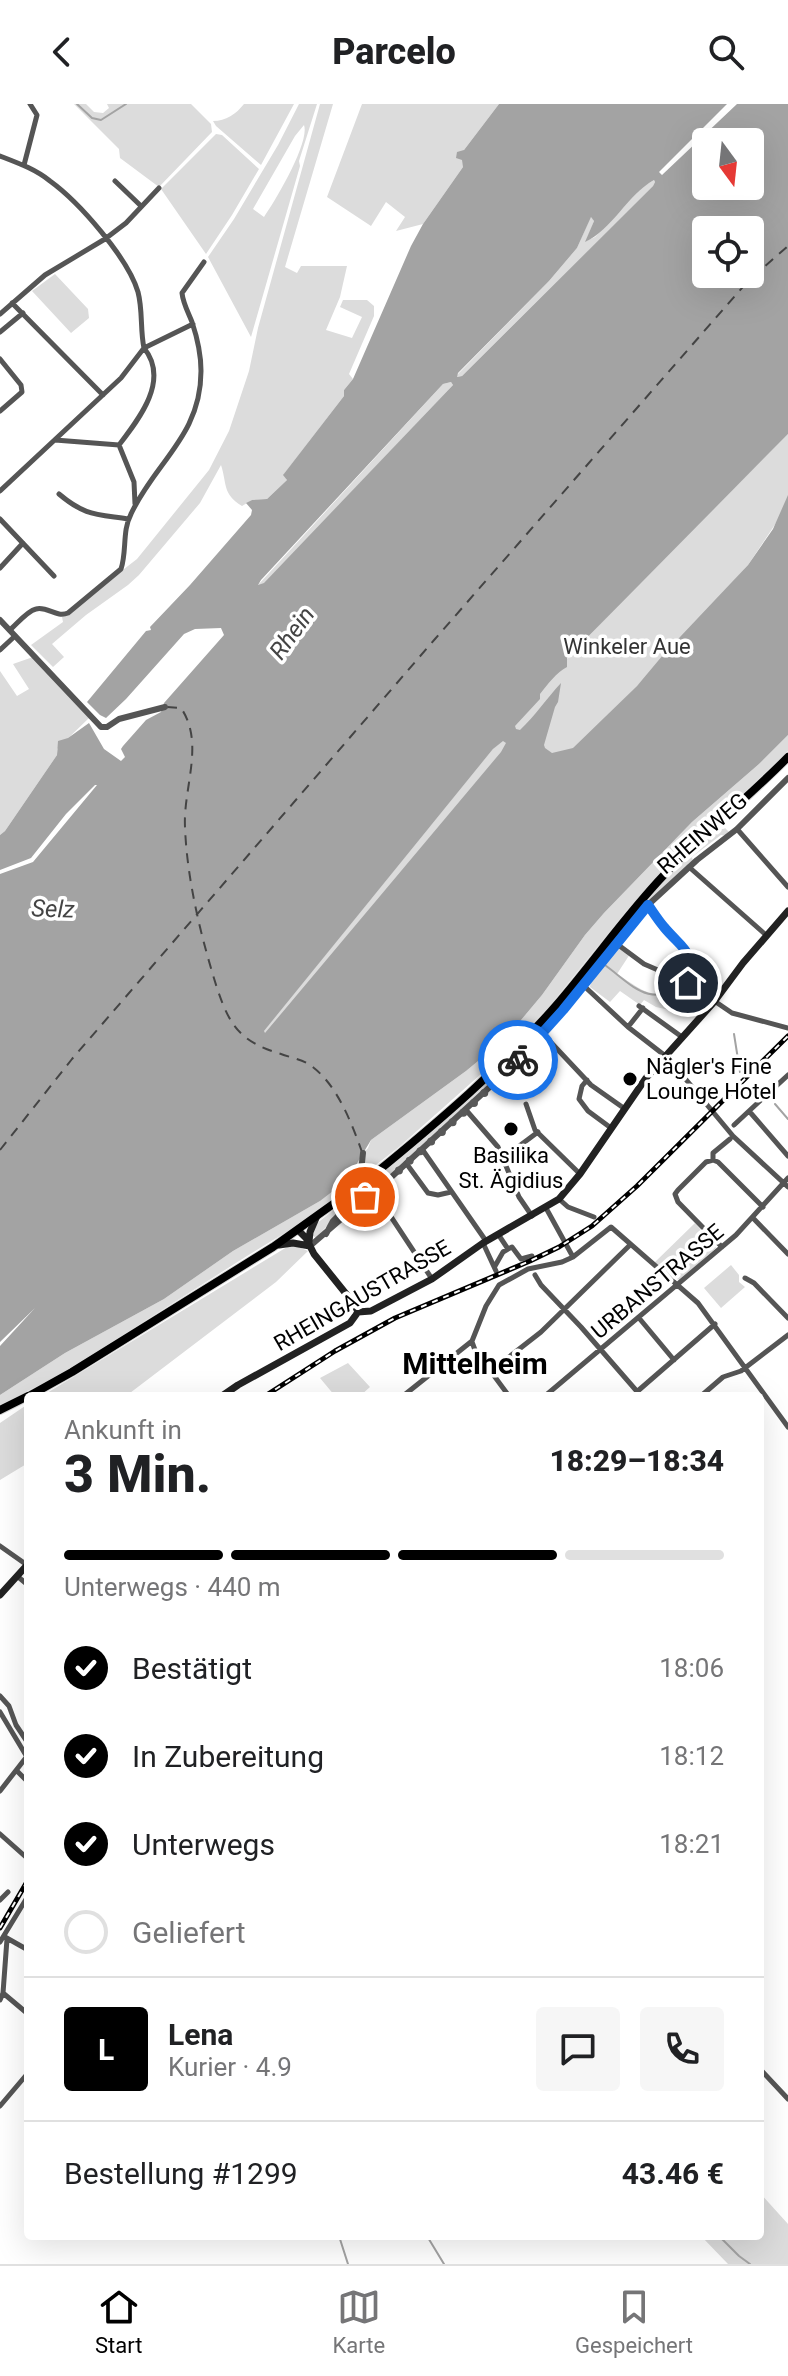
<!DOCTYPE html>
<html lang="de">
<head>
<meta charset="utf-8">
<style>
	body { margin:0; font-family:Roboto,sans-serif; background:#f6f6f6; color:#202124; height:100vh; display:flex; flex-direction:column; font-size:30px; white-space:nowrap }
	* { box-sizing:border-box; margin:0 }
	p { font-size:26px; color:#757577 }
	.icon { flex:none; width:44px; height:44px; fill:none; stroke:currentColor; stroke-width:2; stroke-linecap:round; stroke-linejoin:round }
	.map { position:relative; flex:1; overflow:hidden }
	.drawer { position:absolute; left:24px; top:1288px; width:740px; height:848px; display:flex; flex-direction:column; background:#fff; border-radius:8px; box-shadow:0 8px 32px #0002 }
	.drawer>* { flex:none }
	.needle { width:52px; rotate:165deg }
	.controls { position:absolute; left:692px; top:24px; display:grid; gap:16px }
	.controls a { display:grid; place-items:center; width:72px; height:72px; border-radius:8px; background:#fff; box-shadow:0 8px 32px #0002; font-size:40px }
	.pin { position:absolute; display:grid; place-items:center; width:68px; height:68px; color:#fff; margin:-34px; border:4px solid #fff; border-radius:50%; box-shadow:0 2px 8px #0007 }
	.courier { position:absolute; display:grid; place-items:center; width:80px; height:80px; margin:-40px; border:6px solid #1a73e8; border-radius:50%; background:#fff; color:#222; box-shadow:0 2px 10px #0007 }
	.summary em { font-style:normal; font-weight:800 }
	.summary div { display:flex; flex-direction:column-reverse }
	.summary { display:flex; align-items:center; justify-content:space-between; height:136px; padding:0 40px }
	h1 { font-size:52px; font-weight:800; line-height:60px }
	.bar { display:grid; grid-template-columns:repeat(4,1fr); gap:12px 8px; align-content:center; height:96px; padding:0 40px }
	.bar i { height:10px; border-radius:6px; background:#e0e0e0 }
	.bar .on { background:#000 }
	.bar p { grid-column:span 4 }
	.line { display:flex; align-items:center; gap:20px; padding:0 40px; border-top:2px solid #e0e0e0 }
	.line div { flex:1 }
	.round { display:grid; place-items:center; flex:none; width:84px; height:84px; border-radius:8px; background:#f6f6f6 }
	ol { padding:0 40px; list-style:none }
	li { display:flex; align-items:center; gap:24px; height:88px }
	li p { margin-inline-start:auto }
	li .icon { padding:8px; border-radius:50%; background:#000; color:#fff; stroke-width:4 }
	li:last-child { color:#757577 }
	li i { width:44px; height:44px; border:4px solid #e0e0e0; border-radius:50% }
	header { display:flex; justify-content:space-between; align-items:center; height:104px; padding:0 40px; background:#fff; font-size:36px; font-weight:800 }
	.menu { display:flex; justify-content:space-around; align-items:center; height:112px; border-top:2px solid #e0e0e0; background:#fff; font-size:22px; color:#757577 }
	.menu a { display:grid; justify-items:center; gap:4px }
	.menu .on { color:#000 }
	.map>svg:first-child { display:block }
	.green { fill:#dcdcdc; fill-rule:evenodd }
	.water { fill:#a3a3a3; fill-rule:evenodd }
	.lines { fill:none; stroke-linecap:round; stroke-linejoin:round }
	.stream { stroke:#a3a3a3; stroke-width:2 }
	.ferry { stroke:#444; stroke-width:2; stroke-dasharray:10 8; stroke-linecap:butt }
	.primary-casing { stroke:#dbdbdb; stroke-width:10 }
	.minor { stroke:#555; stroke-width:5 }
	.tertiary { stroke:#555; stroke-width:6 }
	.secondary { stroke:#222; stroke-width:7 }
	.primary { stroke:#000; stroke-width:8 }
	.rail-casing { stroke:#000; stroke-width:5 }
	.rail { stroke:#fff; stroke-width:2; stroke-dasharray:6; stroke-linecap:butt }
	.primary-bridge-casing { stroke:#dbdbdb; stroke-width:10; stroke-linecap:butt }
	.primary-bridge { stroke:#000; stroke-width:8 }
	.done { stroke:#595959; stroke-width:8; stroke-dasharray:0 14.4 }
	.route { stroke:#1a73e8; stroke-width:10 }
	.poi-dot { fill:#000; stroke:#fff; stroke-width:3 }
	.labels { text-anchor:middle; stroke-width:7; stroke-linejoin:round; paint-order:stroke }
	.park-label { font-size:22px; fill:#333; stroke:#fff }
	.street-label { font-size:22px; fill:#000; stroke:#fff }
	.poi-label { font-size:22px; fill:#000; stroke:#fff; text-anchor:start }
	.water-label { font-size:24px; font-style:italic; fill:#444; stroke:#fff }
	.district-label { font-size:30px; font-weight:bold; fill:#000; stroke:#fff }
</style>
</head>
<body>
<header><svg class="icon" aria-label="back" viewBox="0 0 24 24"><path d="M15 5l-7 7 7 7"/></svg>Parcelo<svg class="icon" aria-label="search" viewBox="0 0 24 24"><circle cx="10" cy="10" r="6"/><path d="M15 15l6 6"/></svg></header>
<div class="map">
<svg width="788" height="2160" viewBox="0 0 788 2160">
	<rect width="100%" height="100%" fill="#fff"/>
	<path class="green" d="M74 0H86L94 8 103 9 109 4 107 0H191L211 20 212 28 159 83 120 54 119 45Z
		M244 0H294L261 61 216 22 213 17C226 17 236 10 244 0Z
		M299 0H317L299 57 300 62 251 233 208 153 234 115 278 41ZM304 21C310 38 276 96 264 113L253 105 295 32Z
		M320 0H333L285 163 297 169 301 162H347L340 193 326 226 352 234 362 213 340 203 343 196H367L374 202V212L349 270 353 275 344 286V292L284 370 287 376 267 395 252 396 242 402C222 390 227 379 221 361L200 399 139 471 128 481 86 511 52 540 64 553 53 563 31 541 63 518 62 513 137 455 209 366 229 327 249 267 258 224Z
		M362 0H499L464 46 463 63 423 120 396 127 405 113 386 98 371 122 327 93Z
		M216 30 222 31 259 65 232 111 206 150 161 85Z
		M654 76 655 78 653 82 462 272 457 273V271L549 177 577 144 591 112 594 117 586 137 595 133 639 85Z
		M55 170 88 205 89 214 71 229 32 187Z
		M451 278 453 281 264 480 260 482 258 481 443 280Z
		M788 330V401L748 461 644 575 596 624 268 933 262 929 562 560 627 492Z
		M33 553 89 614 57 645V651L5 727 0 731V567L17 592 29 585 13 560Z
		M788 631V647L671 758 627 806 548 904 498 955 399 1043 301 1119 247 1152 63 1269 0 1301V1291L65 1249 164 1195 233 1147 320 1097 368 1044 371 1036 466 967 506 934 542 891 585 831 604 809 692 718 759 660Z
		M725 724 729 728 726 732 721 731 692 753 693 757 670 777 539 930 491 980 384 1077 346 1101 316 1134 312 1131 316 1120C389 1062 462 1004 528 937 558 907 584 874 611 840 631 815 697 731 725 724Z
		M619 844 630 850 617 870C648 890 650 895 687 884L674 907 656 903 644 896 640 901 620 887 610 898 590 883 591 877Z
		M695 1119 701 1126 699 1129 706 1137 709 1135 716 1144 680 1176 676 1175 654 1159Z
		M294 1141 308 1147 276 1178 126 1292H42L287 1143Z
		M731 1161 739 1171V1178L745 1183 721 1204 704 1184Z
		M348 1259 370 1283 360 1292H335L320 1274Z
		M28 1300V1359L0 1376V1319Z
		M760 2089 788 2120V2160H728L701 2132H760Z"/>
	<path class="water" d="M499 0H727L659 68 662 71 737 0H788V330L567 554V563C557 568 547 581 540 590V595L515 622 516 625 520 626C535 612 546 595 561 579L558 598 555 603 544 641 545 644 552 649 573 644 637 582 663 551 748 461 773 425 788 391V631L759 660 692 718 604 809 585 831 542 891 506 934 466 967 371 1036 347 1076 320 1097 233 1147 164 1195 65 1249 0 1291V1242L35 1204 0 1238V770L33 758 97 681H95L66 710 31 754 0 766V731L5 727 57 651 58 637 68 634 89 619 104 645 121 657 125 653 121 645 123 642 146 616 161 608 164 599 224 531 221 524 195 525 184 530 126 595 106 614 100 611 87 598 146 527 151 526 150 523 190 481 251 411 252 406 246 399 252 396 267 395 287 376 283 371 344 292V286L353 275 411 142 423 120 463 63 462 56 456 54 457 48 464 46ZM706 38H750V82H706ZM654 76 655 78 653 82 462 272 457 273 458 269 549 177 577 144 591 113 594 117 585 138C612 126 627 91 654 76ZM706 126H750V170H706ZM451 278 453 281 264 479 258 481 261 476 443 280ZM503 637 506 639 501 648 265 929 264 927 493 645Z"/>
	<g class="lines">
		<path class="stream" d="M77 0 92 14 101 16 126 0
			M605 861C638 886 646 901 689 883
			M734 930 740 968
			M775 1000 788 1015
			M339 2132 348 2160
			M427 2132 444 2160
			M719 2132 739 2152 750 2160"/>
		<path class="ferry" d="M167 603 181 604C205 639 183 684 185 723 187 776 201 833 217 884 230 923 241 938 281 950 292 954 305 956 314 964 338 983 352 1020 362 1048
			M0 1046 72 955 435 535 748 177 788 142"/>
		<defs>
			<path id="primary" d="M372 1072C437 1019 504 962 559 898 595 856 626 811 664 771 703 729 748 694 788 653
				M29 1292 72 1268 273 1143 357 1083
				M0 1306 28 1292"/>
		</defs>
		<use href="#primary" class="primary-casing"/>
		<path class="minor" d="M0 52C18 59 35 65 50 77 79 98 128 154 138 188 143 207 140 226 144 244L121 274 0 387
			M24 61 37 11 30 0
			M115 77 141 102
			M12 199 103 291
			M0 210 45 171 105 135 126 119 159 84
			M0 228 23 209
			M0 255 21 281 22 288 0 307
			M55 336 119 341 134 378 135 400
			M119 341C139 315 170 276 144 244L193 220
			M59 390C85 412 96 410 128 415
			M0 415 54 472
			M0 464 23 439
			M10 526C17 520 27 507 36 505 48 502 56 514 68 509L121 465C127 447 122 427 131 410 155 358 201 332 201 267 201 250 197 233 192 218 188 208 183 199 182 189L204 158
			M0 546 15 532
			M737 725 788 783
			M689 763 766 831
			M648 801C655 810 660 820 669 828 688 846 695 852 688 879
			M617 840 644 860 688 879 732 909 788 924
			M583 881 628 923 668 954 733 1032 788 1083
			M639 902 682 933
			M628 923 643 904
			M543 930 591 981 625 1005
			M788 971 749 1007 788 1052
			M587 976 582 982 579 995 588 1007 611 1024
			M526 1000 535 1026 580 1070
			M466 1006 498 1043 519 1093 532 1112
			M734 1021 749 1007
			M422 1045 486 1137
			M503 1054 538 1028
			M713 1056V1049L730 1035
			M406 1059 428 1089 438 1091 451 1088
			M374 1087 432 1175
			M559 1095 568 1103 594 1113
			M546 1104 573 1153
			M753 1114 788 1150
			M498 1130 508 1145 512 1143 521 1155 532 1152
			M483 1139 496 1167
			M722 1143 678 1098 675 1090 678 1086 706 1058 713 1056 718 1058 763 1103
			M495 1162 503 1148 508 1145
			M535 1171 541 1181 581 1223 641 1292
			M745 1174 754 1179 788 1214
			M639 1214 674 1256
			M472 1238 475 1246 509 1292
			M491 1267 541 1228 630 1141
			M403 1292 472 1237 486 1202 499 1181 528 1165 562 1158 573 1153 611 1123 698 1199 788 1323
			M545 1292 736 1131 788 1074
			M632 1292 715 1220
			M701 1292 723 1273 741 1267 788 1231
			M0 1442 27 1461
			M17 1472 28 1481
			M0 1592 9 1602 16 1621 28 1639
			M0 1608 27 1653
			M17 1667 28 1678
			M0 1687 28 1651
			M0 1730 27 1754 28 1763
			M0 1796 8 1788
			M5 1833 28 1846
			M0 1838 28 1792
			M3 1889 28 1910
			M0 1896 3 1889 7 1835
			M760 1965 788 1995
			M0 2002 28 1969"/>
		<path class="tertiary" d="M0 516 101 623H107L119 615 165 603
			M363 1049 361 1068 374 1087
			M326 1130 333 1117 343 1107 386 1078 505 969 543 930 648 801 697 756 737 725 788 674
			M310 1142 347 1110 368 1096"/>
		<path class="secondary" d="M298 1126 306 1134 314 1150 355 1201 358 1208
			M309 1138 310 1128 316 1114
			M279 1141 293 1139 310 1142
			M358 1208 371 1207 432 1175 483 1139 559 1095 580 1070 646 974 714 898 743 859 788 807
			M222 1292 238 1281 350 1219 358 1208
			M0 1491 28 1460"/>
		<use href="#primary" class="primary"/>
		<defs>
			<path id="rail" d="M265 1292 335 1247 395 1214 530 1157 559 1143 592 1122 637 1082 788 932
				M0 1824 28 1776"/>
		</defs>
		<use href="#rail" class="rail-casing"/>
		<use href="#rail" class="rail"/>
		<defs>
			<path id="primary-bridge" d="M357 1083 372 1072"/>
		</defs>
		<use href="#primary-bridge" class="primary-bridge-casing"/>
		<use href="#primary-bridge" class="primary-bridge"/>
	</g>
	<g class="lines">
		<path class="done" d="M365 1093 386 1078 472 1001 518 956"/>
		<path class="route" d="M518 956 563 906 648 801C653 808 658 816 664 823 682 845 696 846 688 879"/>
	</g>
	<g class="poi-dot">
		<circle cx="630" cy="975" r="8"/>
		<circle cx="511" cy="1025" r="8"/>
	</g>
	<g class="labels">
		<g class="park-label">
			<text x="627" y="550">Winkeler Aue</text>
		</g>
		<g class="street-label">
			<text transform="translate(702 729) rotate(-41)" y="8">RHEINWEG</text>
			<text transform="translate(657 1177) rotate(-40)" y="8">URBANSTRASSE</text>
			<text transform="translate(362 1191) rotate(-30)" y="8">RHEINGAUSTRASSE</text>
		</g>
		<g class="poi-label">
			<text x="646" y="970">Nägler's Fine<tspan x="646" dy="25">Lounge Hotel</tspan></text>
			<text x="511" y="1059" text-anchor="middle">Basilika<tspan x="511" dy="25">St. Ägidius</tspan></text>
		</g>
		<g class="water-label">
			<text transform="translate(292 529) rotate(-54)" y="8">Rhein</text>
			<text transform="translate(53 805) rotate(2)" y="8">Selz</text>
		</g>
		<g class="district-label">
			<text x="475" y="1270">Mittelheim</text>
		</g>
	</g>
</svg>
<div class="controls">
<a><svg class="needle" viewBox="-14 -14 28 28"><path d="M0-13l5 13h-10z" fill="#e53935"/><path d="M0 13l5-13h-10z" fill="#757577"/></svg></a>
<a><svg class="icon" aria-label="locate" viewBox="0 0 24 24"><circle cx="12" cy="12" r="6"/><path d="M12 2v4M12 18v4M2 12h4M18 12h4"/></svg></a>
</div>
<div class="pin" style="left:365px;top:1093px;background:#ea580c"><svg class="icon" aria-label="bag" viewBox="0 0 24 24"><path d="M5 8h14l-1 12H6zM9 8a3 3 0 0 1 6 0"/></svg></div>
<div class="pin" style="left:688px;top:879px;background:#1f2937"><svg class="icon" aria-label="home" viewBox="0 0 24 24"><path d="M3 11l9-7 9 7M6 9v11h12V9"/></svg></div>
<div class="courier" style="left:518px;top:956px"><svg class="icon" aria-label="bike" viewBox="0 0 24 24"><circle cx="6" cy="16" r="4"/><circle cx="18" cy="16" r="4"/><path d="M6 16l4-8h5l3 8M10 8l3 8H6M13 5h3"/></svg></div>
<section class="drawer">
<div class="summary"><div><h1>3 Min.</h1><p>Ankunft in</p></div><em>18:29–18:34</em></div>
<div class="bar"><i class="on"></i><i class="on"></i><i class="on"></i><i></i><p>Unterwegs · 440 m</p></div>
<ol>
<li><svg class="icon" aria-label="check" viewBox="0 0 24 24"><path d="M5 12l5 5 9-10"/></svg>Bestätigt<p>18:06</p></li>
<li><svg class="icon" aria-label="check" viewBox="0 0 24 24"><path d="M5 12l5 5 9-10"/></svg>In Zubereitung<p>18:12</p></li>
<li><svg class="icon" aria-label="check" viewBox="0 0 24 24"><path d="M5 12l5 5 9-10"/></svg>Unterwegs<p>18:21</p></li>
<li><i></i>Geliefert</li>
</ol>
<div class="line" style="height:144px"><b class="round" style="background:#000;color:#fff">L</b><div><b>Lena</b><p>Kurier · 4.9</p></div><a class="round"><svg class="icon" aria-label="chat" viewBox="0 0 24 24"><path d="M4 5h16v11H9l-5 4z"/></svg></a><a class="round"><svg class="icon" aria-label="phone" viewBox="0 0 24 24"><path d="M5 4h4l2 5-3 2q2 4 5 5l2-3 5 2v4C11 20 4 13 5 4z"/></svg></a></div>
<div class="line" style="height:104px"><div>Bestellung #1299</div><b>43.46 €</b></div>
</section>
</div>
<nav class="menu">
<a class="on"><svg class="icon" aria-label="home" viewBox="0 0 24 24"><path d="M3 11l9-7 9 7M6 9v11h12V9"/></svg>Start</a>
<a><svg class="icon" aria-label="map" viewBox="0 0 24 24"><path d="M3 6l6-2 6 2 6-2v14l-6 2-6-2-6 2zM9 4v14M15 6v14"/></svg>Karte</a>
<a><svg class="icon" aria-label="saved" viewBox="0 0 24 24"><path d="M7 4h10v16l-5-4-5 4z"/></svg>Gespeichert</a>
</nav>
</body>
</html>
